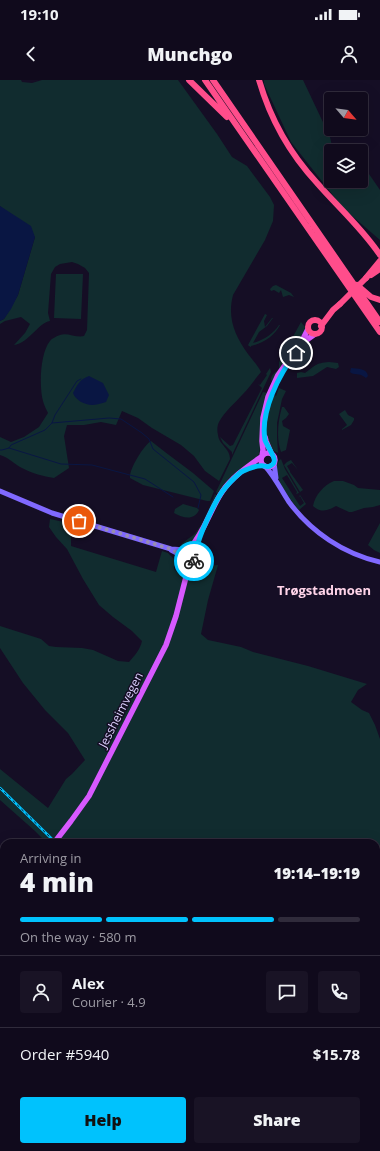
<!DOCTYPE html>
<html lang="en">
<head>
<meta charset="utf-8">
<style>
	body { margin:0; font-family:"Open Sans",sans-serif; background:#191325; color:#f1f3f6; height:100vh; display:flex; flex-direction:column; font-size:15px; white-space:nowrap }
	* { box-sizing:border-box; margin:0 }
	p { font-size:13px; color:#9c9aa3 }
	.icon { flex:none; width:22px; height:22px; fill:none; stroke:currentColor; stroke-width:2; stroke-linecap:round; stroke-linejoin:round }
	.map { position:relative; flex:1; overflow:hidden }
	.panel { position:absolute; left:0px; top:759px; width:380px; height:312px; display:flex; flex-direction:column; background:#100a1c; border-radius:12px 12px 0 0; box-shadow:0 4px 16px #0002,0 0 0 1px #302b3b }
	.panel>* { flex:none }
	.needle { width:26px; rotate:118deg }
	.fabs { position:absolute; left:324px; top:12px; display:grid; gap:8px }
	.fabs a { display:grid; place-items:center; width:44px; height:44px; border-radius:4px; background:#100a1c; box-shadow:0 4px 16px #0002,0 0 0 1px #302b3b; font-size:20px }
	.pin { position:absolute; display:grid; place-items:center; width:34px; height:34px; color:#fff; margin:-17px; border:2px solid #fff; border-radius:50%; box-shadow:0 1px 4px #0007 }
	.courier { position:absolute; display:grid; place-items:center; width:40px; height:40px; margin:-20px; border:3px solid #00c2fd; border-radius:50%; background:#fff; color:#222; box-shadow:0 1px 5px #0007 }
	.head em { font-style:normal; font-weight:800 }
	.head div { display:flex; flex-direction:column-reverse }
	.head { display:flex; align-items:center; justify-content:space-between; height:68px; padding:0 20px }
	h1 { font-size:26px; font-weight:800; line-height:30px }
	.bar { display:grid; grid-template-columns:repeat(4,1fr); gap:6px 4px; align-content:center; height:48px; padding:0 20px }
	.bar i { height:5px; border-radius:3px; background:#302b3b }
	.bar .on { background:#00c2fd }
	.bar p { grid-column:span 4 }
	.line { display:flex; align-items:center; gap:10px; padding:0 20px; border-top:1px solid #302b3b }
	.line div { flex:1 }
	.round { display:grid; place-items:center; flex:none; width:42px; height:42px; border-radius:4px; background:#191325 }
	.action { display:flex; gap:8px; margin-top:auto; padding:8px 20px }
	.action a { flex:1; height:46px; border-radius:4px; background:#00c2fd; color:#111; font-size:16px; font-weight:800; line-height:46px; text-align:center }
	.action a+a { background:#191325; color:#f1f3f6 }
	.status { display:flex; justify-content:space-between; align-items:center; height:28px; padding:0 20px; background:#100a1c; direction:ltr }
	.status svg { height:11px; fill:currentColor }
	header { display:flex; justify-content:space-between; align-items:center; height:52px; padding:0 20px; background:#100a1c; font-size:18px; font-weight:800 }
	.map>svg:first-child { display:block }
	.green { fill:#112c2f }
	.water { fill:#091643 }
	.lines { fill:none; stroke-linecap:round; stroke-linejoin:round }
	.stream { stroke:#091643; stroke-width:1 }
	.secondary { stroke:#8069ff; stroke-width:5 }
	.primary { stroke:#d759ff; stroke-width:5.5 }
	.highway { stroke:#ff4d8b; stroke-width:6 }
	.rail-casing { stroke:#00c2fd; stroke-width:2.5 }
	.rail { stroke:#150e25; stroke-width:1; stroke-dasharray:3; stroke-linecap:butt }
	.highway-bridge { stroke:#ff4d8b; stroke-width:6 }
	.done { stroke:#978db3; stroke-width:4; stroke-dasharray:0 7.2 }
	.route { stroke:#00c2fd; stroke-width:5 }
	.labels { text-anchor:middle; stroke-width:3; stroke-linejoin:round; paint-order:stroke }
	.street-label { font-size:12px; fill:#ddd2ff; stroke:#150e25 }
	.neighbourhood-label { font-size:13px; font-weight:bold; fill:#ffd4e9; stroke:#150e25 }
</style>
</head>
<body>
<div class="status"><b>19:10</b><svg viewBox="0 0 49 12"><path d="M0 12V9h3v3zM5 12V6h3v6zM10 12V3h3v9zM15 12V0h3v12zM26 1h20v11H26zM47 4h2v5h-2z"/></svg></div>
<header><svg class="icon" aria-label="back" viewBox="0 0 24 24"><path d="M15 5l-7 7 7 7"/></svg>Munchgo<svg class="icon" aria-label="person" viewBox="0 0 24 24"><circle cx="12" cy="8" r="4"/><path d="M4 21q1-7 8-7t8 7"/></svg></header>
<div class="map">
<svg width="380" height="1071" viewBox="0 0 380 1071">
	<rect width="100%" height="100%" fill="#150e25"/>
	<path class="green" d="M0 0H21L22 2 32 3 42 0H178L217 54 232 77 247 86 270 117 274 125 273 141 265 160 233 215C227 238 235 256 248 274 253 281 257 284 261 292 255 299 250 307 243 314 235 323 225 331 219 342 217 346 217 351 218 355 219 365 230 368 230 379L219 401 205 391 194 376 181 365 152 348 138 338 122 331 116 345 101 342 84 345H67L64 356 69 388 54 398C43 396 33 394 22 388 14 384 10 378 0 375V357L11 362 24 357 39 347 48 333C46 329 44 325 43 321 39 307 40 273 50 261 51 259 57 256 60 255 67 252 76 258 84 256L87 250 89 193 85 188 78 184 72 182 60 184 55 187 51 194 48 233 50 241C38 243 29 263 14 265L25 253 30 244 21 237 5 241 0 244V241L4 239 18 215 35 157 0 126Z
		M264 0H303L330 57 333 71H331V101H361V90L369 94 380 110V160L343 128 291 62 264 4Z
		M56 194H83L81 239 54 238Z
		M276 205 291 213 294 217 289 215 283 217 281 210 279 213 274 210 271 211 270 209 273 206Z
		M265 234 267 235 264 241 265 247 272 238H273L267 246 259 252 253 263C264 260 273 254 279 245H280C274 256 264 263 251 266V267L249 266 248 265Z
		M301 242 305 247C304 262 282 287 273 301L271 300C271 295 274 293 279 289V282Z
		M329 282 338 283 339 287 336 289 327 287 313 296 297 298V293L301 292 305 293C315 286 315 283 329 282Z
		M270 288 271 292 232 375V372L223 363 220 357 230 366 233 365 262 308 258 304 260 305 267 295 266 294Z
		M279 308 286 311 282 319 277 343V357L278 373 272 370C270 366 268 362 266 359 263 346 269 326 274 315L276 316Z
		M263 312 268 313 259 374 257 378 218 415 216 412Z
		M282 327H284L289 334 286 338 282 341 283 346 290 350 286 370 281 372C276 358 278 341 282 327Z
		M345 330 348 335 354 338V340L351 345 342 350V349L347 345 339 334Z
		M151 361 165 372 193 393 214 411 210 421H207L143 405 130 398C129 389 144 365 151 361Z
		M281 379 285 389 299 413 296 414 297 412 287 395 282 398 300 426 304 423 300 416 298 418 300 415 306 424 299 430C291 420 266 390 281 379Z
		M291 380 298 390 292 383 287 386 290 391V392L303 410 300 412 284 385 287 382Z
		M334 401H343L354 405 358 408 380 410V425L373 427 364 428 352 432H349L336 426C327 431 321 433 313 426 315 415 324 405 334 401Z
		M215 414 217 416C210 431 202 453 190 464 187 467 183 468 179 468 182 461 192 458 197 451 205 440 210 426 215 414Z
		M183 424 197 428 199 430C194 441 183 438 174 433L175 429Z
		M50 439 73 444 71 453V466L156 492 162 471 168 473 174 479V489L182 497H189L198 484 201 482H203L209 486 218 485 208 520 201 554 208 560 241 567 253 572 308 586 367 604 358 610 351 622 362 630 369 633 375 645 380 659V1071H0V798L4 794V1067H376V763H38L42 758 35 751 0 720V689L48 728 66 699 72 694 85 680 68 653 45 630 23 603 0 568V546L41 559 49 566 56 567 82 568 93 570 118 581 129 582C135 575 140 570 142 561L132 551 113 537 99 525 83 499 67 469 56 457 49 447Z
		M380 443V473L374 470 368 465Z"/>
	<path class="water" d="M0 126 31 146 35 157 18 215 11 229 4 239 0 241Z
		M351 288C358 289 367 288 368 296L366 298C359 292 354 296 350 292Z
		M89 296 103 303 109 315 106 322C102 323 96 325 92 325 85 325 75 320 73 313 78 304 79 300 89 296Z"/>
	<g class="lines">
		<path class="stream" d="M52 343 109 338 121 339 142 353 149 359 153 369 194 402 201 415 198 428
			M9 368 61 384 92 385 145 399 173 417
			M0 370H2L9 368 11 365 45 350 52 343 55 335 77 301 81 299"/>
		<path class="secondary" d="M274 383 276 398
			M265 386C275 397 281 410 289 422 311 452 344 474 380 482
			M0 411 52 433 171 469 186 470
			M171 470 184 477"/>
		<path class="primary" d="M303 264 308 259 315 254
			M265 357 266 361 271 373
			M261 380a7 7 0 1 1 14 0a7 7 0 1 1-14 0Z
			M262 376 263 370 262 361 263 338 268 317 278 295 302 261 308 249
			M184 475a7 7 0 1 1 14 0a7 7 0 1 1-14 0Z
			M190 468C205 451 210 430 222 412 232 397 247 387 261 377
			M54 763 71 741 89 716 166 565 176 536 186 497V480
			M0 815 4 812"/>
		<path class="highway" d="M189 0 227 37
			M205 0 380 252
			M213 0 380 242
			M259 0C270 38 290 74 317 103 338 127 362 148 380 175
			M371 195 380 189
			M366 198 380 181
			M357 205 371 217 380 220
			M308 247a7 7 0 1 1 14 0a7 7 0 1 1-14 0Z
			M321 246 333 230 340 224"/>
		<defs>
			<path id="rail" d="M0 708 56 763
				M310 1067 313 1071"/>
		</defs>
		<use href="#rail" class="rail-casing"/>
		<use href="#rail" class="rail"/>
		<path class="highway-bridge" d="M340 224 366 198"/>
	</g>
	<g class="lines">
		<path class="done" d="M79 441 171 469 184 477 187 481 192 482 194 481"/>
		<path class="route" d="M194 481 198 477C198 475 197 473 197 471 196 460 215 422 222 412 227 405 234 398 241 392 247 389 257 385 264 386 268 386 266 388 270 386 272 385 274 384 274 382 276 378 267 366 265 360 260 332 279 294 296 273"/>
	</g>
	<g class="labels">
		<g class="street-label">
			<text transform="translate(121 630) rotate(-63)" y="4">Jessheimvegen</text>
		</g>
		<g class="neighbourhood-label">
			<text x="324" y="515">Trøgstadmoen</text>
		</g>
	</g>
</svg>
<div class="fabs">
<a><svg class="needle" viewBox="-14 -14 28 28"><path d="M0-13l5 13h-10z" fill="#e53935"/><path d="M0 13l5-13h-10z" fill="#9c9aa3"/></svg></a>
<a><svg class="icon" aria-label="layers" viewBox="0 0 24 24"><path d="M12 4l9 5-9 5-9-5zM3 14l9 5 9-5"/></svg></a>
</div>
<div class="pin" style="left:79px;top:441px;background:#ea580c"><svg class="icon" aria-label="bag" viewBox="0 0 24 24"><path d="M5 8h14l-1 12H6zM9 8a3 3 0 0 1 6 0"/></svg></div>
<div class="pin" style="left:296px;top:273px;background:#1f2937"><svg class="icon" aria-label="home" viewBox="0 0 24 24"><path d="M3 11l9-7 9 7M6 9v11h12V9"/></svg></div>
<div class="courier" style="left:194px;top:481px"><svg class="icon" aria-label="bike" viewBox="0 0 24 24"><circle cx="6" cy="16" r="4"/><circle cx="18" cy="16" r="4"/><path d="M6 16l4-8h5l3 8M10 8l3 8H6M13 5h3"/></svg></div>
<section class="panel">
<div class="head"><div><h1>4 min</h1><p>Arriving in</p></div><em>19:14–19:19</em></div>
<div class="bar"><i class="on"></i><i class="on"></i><i class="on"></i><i></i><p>On the way · 580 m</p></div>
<div class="line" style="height:72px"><a class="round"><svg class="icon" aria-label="person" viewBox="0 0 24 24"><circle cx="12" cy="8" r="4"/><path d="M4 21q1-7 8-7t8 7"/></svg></a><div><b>Alex</b><p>Courier · 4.9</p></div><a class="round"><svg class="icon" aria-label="chat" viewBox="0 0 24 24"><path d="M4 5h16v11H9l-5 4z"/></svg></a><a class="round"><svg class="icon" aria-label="phone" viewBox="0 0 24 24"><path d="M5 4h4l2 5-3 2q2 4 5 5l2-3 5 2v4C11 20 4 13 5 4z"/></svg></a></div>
<div class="line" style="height:52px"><div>Order #5940</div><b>$15.78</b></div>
<div class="action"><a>Help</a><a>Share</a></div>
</section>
</div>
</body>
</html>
